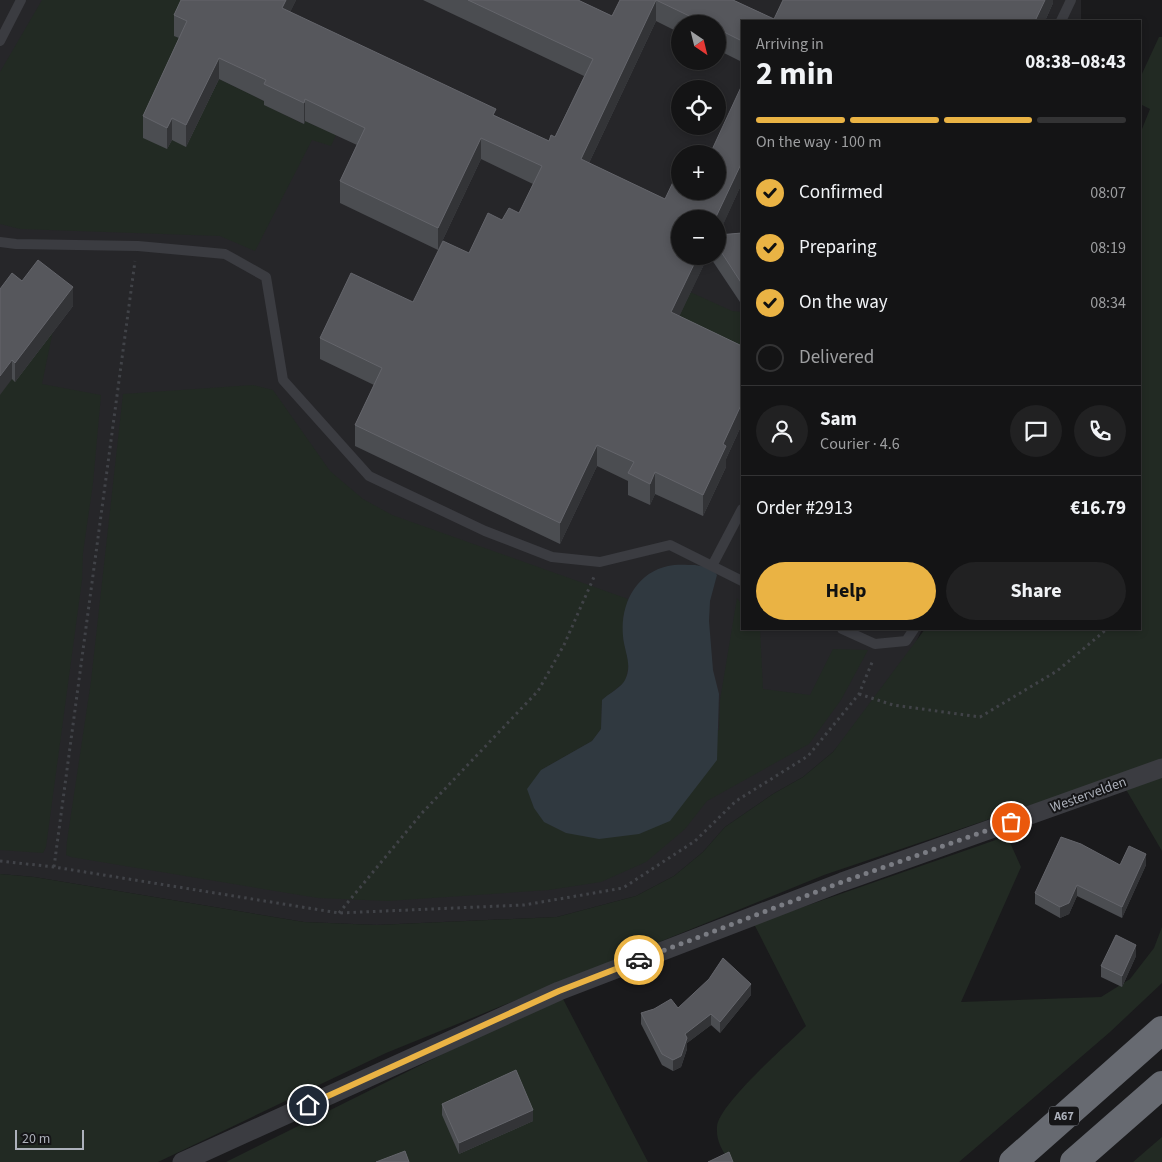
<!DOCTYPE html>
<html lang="en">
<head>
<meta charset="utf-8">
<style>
	body { margin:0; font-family:"Source Sans 3",sans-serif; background:#212122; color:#f1f3f6; height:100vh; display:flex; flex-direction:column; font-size:19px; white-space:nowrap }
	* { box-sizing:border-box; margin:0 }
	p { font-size:16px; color:#9d9ea0 }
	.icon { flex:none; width:28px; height:28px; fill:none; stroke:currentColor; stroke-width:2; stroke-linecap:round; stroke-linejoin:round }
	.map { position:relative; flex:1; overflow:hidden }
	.drawer { position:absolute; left:741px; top:20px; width:400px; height:610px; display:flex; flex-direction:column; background:#141415; border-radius:0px; box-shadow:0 2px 8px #0003,0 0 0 1px #333334 }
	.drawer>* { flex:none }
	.needle { width:32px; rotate:145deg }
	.controls { position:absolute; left:671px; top:15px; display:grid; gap:10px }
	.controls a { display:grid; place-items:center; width:55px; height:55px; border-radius:50%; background:#141415; box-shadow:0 2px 8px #0003,0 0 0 1px #333334; font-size:25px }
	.scale { position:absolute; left:15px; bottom:12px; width:69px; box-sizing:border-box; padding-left:5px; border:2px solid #adb1bb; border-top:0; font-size:14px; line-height:18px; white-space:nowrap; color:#adb1bb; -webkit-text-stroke:4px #151517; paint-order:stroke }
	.pin { position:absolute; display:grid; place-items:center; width:42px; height:42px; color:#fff; margin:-21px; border:2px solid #fff; border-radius:50%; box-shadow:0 1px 5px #0007 }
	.courier { position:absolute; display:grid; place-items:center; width:50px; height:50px; margin:-25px; border:4px solid #eab344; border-radius:50%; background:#fff; color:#222; box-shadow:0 1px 6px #0007 }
	.head em { font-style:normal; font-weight:700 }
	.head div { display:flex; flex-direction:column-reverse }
	.head { display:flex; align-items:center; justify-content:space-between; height:85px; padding:0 15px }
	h1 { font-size:32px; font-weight:700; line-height:38px }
	.bar { display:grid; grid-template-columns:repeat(4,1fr); gap:8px 5px; align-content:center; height:60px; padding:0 15px }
	.bar i { height:6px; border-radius:4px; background:#333334 }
	.bar .active { background:#eab344 }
	.bar p { grid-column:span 4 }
	.line { display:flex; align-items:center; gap:12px; padding:0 15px; border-top:1px solid #333334 }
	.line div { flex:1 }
	.round { display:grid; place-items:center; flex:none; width:52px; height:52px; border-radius:26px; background:#212122 }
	ol { padding:0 15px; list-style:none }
	li { display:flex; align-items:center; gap:15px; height:55px }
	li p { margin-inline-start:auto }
	li .icon { padding:5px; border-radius:50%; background:#eab344; color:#111; stroke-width:4 }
	li:last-child { color:#9d9ea0 }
	li i { width:28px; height:28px; border:2px solid #333334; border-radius:50% }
	.button { display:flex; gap:10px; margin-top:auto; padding:10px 15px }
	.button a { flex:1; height:58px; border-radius:30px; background:#eab344; color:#111; font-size:20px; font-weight:700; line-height:58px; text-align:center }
	.button a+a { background:#212122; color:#f1f3f6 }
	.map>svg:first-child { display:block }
	.built { fill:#262629; fill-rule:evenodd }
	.green { fill:#222a23 }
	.water { fill:#303940 }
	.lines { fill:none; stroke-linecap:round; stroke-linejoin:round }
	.path { stroke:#414348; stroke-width:3; stroke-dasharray:2.5 4; stroke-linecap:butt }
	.lane { stroke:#3b3c41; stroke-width:10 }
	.street { stroke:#3b3c41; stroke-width:19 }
	.highway { stroke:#676a71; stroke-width:28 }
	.wall { fill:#4b4d51 }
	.shaded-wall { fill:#333437 }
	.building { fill:#56575c; stroke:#64656b }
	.done { stroke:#7a7c83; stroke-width:5; stroke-dasharray:0 9 }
	.route { stroke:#eab344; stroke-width:6 }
	.labels { text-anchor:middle; stroke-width:4; stroke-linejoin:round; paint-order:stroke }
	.shield { fill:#151517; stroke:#7f828a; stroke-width:1 }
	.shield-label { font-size:12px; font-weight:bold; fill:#adb1bb }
	.street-label { font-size:14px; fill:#adb1bb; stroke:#151517 }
</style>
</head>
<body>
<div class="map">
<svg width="1162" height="1162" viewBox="0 0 1162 1162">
	<rect width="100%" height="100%" fill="#1a1a1c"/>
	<path class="built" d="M0 0H1081V21H742V629H922L906 664 833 752 803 777 773 794 725 827 703 852 674 876 636 896 557 917 377 925 304 922 34 877 0 874ZM680 24H718V61H680ZM680 89H718V126H680ZM680 154H718V191H680ZM680 219H718V256H680Z"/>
	<path class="green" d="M42 0H206L172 140 186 146 219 79 266 102 265 105 303 124 305 121 336 135 331 146 312 140 255 251 220 236 20 229 0 224V72Z
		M1159 37H1162V761L824 875 386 1053 158 1162H0V874L34 877 304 922 377 925 557 917 636 896 674 876 703 852 725 827 773 794 803 777 833 752 925 629H1140V134L1150 109 1140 104V78Z
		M688 291 732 311 742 312V365L670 329Z
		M58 306 42 384 101 395 93 483 83 553 82 580 46 847 43 853 0 850V379Z
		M253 385 273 390 330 471 363 499 392 515 628 599 623 618V637L629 665 625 682 602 700 601 729 592 741 541 770 719 730 720 700 737 598 742 605V629H760L763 689 810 695 833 649 868 650 841 700 809 744 707 801 685 829 646 862 601 882 549 890 388 901 318 898 71 857 66 855 67 841 91 681 123 394Z
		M1162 775V851L1124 786Z
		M1007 836 1021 867 961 1002 1101 997 1130 979 1154 948 1162 927V983L1110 1032 959 1162H730C722 1150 716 1141 717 1127 718 1105 788 1044 806 1026L754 924Z
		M563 999 648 1162H226L469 1041Z
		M1162 1137V1162H1133Z"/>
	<path class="water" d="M695 565 712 568 717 575 710 601 709 621 713 670 719 694 717 760 670 821 639 834 599 839 566 833 544 822 534 808 527 789 541 770 592 741 601 729 602 700C608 694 622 687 625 680 633 665 624 651 623 636 620 604 636 573 668 566 676 564 687 565 695 565Z"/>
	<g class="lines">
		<path class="path" d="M859 694 893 705 980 717 1057 671 1107 629
			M0 861 54 867 339 913 524 905 623 888 695 841 736 801 808 756 859 694 873 660
			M54 867 135 261
			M339 913 422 813 538 691 564 645 594 577"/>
		<path class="lane" d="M1061 21 1071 0
			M0 41 21 0
			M0 242 16 244 138 246 225 254 266 277 283 380 369 476 485 531 552 557 600 562 670 545 742 581
			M712 566 742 509
			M842 629 875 644 906 641 914 629"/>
		<path class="street" d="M182 1162 559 991 842 882 1162 768"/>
		<path class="highway" d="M1013 1162 1162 1030
			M1074 1162 1162 1085"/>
	</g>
	<path class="wall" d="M181 0H296L290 12 496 116 549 141 555 137 584 76 423 0H578L612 16 620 0H733L774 19 1053 0V3L1045 21H742V62L718 50V24H680V33L656 21 589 163 665 199 718 191 742 85V183L718 235 742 233V305L710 257V256H718V219L680 256H708L679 316 742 346V424L726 459V467L703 516 655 494 650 505 628 495V481L597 466 560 544 355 446V425L374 385 320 359V338L413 302 469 253 502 220 519 213 533 184 481 159 438 250 340 203V181L357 145 305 121 304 124 264 105V101L219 79 186 147 172 140 167 149 143 138V116L179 38 174 36V15Z
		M12 273 22 281 73 306 15 382 12 379Z
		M1120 865H1146L1122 918 1077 896 1069 914 1060 918 1035 904V893Z
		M1136 956 1122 987 1101 977V966Z
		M751 995 720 1033 711 1025 687 1043V1049L681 1067 673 1071 662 1065 641 1024V1013L678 1008Z
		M442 1104 533 1121 459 1154 442 1115Z"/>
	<path class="shaded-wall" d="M286 0H296L282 29V8Z
		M656 0V21L581 180V159Z
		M1045 0H1053V3L1045 21H1035Z
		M219 58V79L186 147V125Z
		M305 99V121L304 124V103Z
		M172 118V140L167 149V128Z
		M481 138V159L438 250V228Z
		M742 162V183L718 236V219H715Z
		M698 256H708L671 334V312Z
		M73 287V306L15 382V363Z
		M12 360V379L0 395V376Z
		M742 403V424L726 459V467L703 516V495L723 444Z
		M597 445V466L560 544V523Z
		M655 472V494L650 505V484Z
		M1146 854V865L1122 918V907Z
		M1077 885V896L1069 914 1060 918V907Z
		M1136 945V956L1122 987V976Z
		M751 984V995L720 1033V1022Z
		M711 1014V1025L687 1043V1049L681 1067 673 1071V1060L685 1034Z
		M533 1110V1121L459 1154V1143Z"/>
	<path class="building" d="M181 0H286L282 8 496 109 493 115 549 141 551 135 555 137 593 59 468 0H578L612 16 620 0H733L774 19 783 0H1045L1035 21H742V41L718 29V24H706L656 0 581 159 665 199 674 180 680 178V191H718V154H710L742 85V162L715 219H680V256H698L671 312 742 346V403L723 444 726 446 703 495 655 472 650 484 628 473 634 462 597 445 560 523 355 425 382 368 320 338 351 273 413 302 443 241 469 253 488 213 502 220 509 208 519 213 542 166 481 138 438 228 340 181 365 128 305 99 304 103 264 84 266 80 219 58 186 125 172 118 167 128 143 116 187 21 174 15Z
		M742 233V284L718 247V235Z
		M38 260 73 287 15 363 12 360 0 376V289L12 273 22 281Z
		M1061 837 1081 844 1120 865 1129 846 1146 854 1122 907 1077 885 1069 903 1060 907 1035 893Z
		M1116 935 1136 945 1122 976 1101 966Z
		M723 958 751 984 720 1022 711 1014 685 1034 687 1038 681 1056 673 1060 662 1054 641 1013 654 1009 671 999 678 1008 709 979Z
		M516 1070 533 1110 459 1143 442 1104Z
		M405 1151 409 1162H376Z
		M729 1152 733 1162H708Z"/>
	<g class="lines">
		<path class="done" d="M639 960 842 882 1011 822"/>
		<path class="route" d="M308 1105 559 991 639 960"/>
	</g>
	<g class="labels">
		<rect class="shield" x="1049" y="1106.5" width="30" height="19" rx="4"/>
		<g class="shield-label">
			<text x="1064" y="1120">A67</text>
		</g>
		<g class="street-label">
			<text transform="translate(1088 794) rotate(-20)" y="5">Westervelden</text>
		</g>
	</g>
</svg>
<div class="controls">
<a><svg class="needle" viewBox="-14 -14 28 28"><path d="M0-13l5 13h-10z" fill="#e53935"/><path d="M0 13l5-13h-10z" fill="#9d9ea0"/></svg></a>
<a><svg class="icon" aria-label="locate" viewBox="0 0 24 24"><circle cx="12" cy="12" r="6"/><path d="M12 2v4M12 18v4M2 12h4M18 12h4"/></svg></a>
<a>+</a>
<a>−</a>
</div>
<div class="scale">20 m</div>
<div class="pin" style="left:1011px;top:822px;background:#ea580c"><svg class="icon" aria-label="bag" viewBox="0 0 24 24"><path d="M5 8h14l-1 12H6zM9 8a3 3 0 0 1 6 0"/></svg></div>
<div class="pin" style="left:308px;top:1105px;background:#1f2937"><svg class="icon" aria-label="home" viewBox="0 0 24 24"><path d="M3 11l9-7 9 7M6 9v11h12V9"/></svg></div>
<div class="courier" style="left:639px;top:960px"><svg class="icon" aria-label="car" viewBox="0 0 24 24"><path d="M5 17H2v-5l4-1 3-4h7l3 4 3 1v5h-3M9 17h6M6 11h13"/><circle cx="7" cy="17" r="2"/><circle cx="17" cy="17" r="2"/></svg></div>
<section class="drawer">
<div class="head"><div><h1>2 min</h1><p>Arriving in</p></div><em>08:38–08:43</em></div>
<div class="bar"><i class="active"></i><i class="active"></i><i class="active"></i><i></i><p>On the way · 100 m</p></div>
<ol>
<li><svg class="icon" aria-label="check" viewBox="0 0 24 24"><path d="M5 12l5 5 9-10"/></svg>Confirmed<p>08:07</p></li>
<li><svg class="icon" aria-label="check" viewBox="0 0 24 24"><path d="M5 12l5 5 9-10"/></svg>Preparing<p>08:19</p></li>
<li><svg class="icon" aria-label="check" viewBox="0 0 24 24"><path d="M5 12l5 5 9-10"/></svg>On the way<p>08:34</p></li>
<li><i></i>Delivered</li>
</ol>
<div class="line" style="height:90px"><a class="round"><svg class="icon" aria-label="person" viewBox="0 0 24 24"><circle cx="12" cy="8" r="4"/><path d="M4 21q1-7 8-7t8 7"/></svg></a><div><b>Sam</b><p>Courier · 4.6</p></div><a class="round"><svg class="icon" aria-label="chat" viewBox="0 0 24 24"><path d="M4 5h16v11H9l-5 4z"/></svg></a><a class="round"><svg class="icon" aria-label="phone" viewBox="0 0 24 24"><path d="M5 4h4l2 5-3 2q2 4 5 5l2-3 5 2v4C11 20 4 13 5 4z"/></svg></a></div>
<div class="line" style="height:65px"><div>Order #2913</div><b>€16.79</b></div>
<div class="button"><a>Help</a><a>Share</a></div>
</section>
</div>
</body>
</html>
